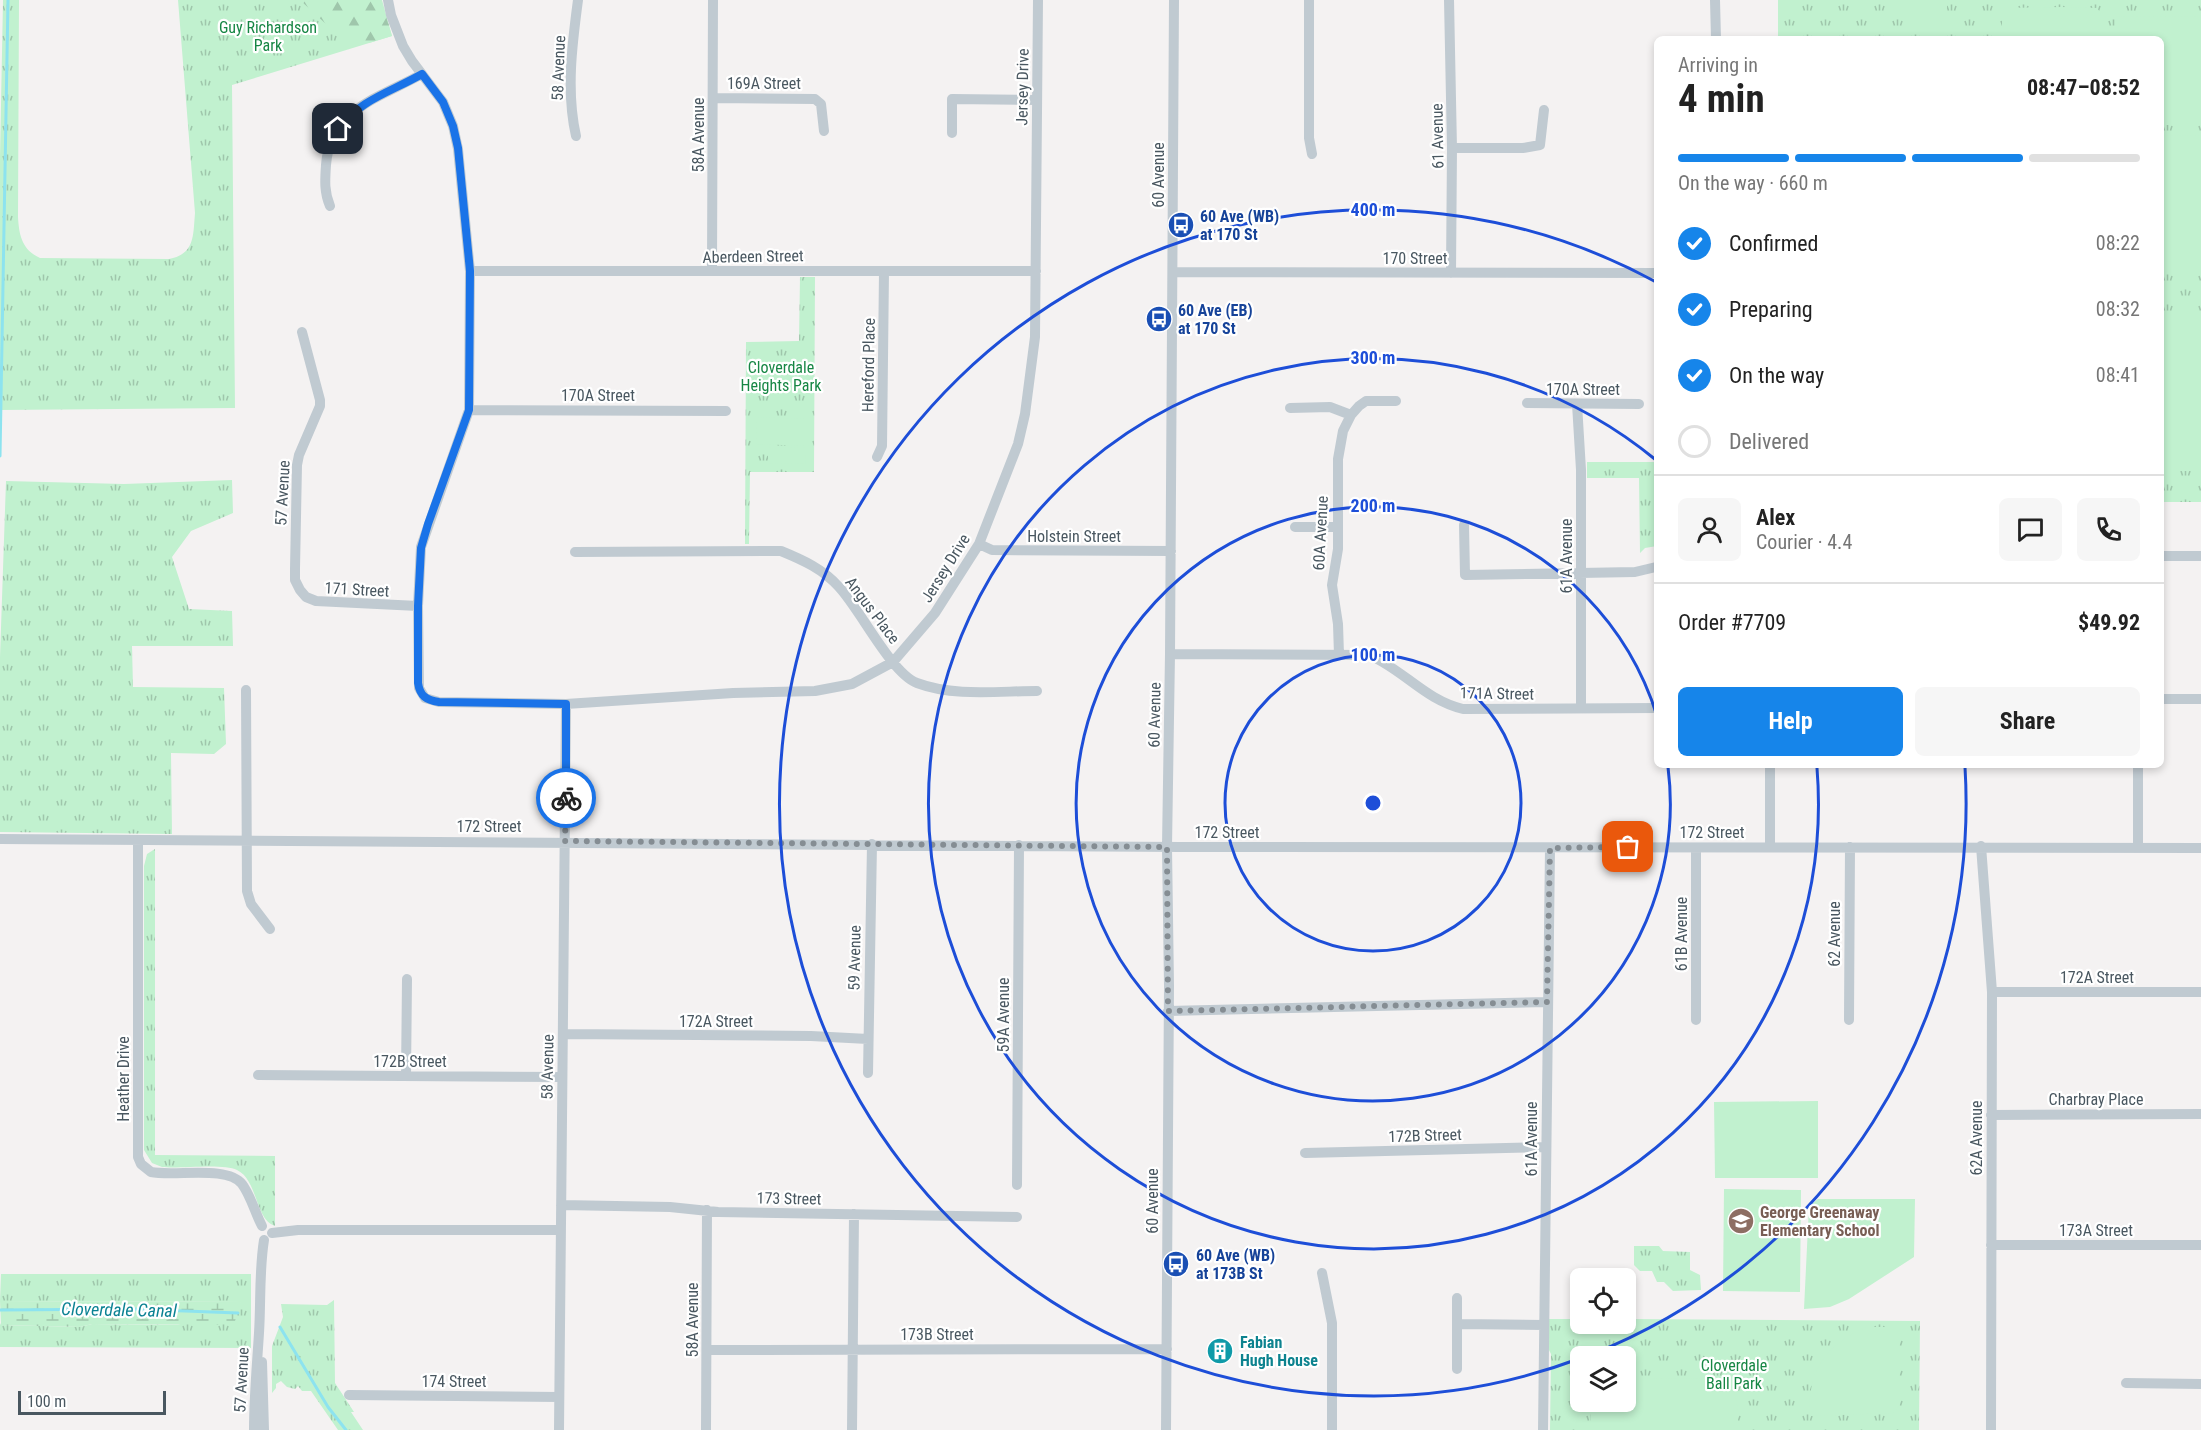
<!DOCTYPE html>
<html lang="en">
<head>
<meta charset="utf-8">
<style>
	body { margin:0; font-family:"Roboto Condensed",sans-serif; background:#f6f6f6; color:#222; height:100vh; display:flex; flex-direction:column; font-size:22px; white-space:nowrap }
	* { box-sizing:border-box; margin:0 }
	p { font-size:20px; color:#767676 }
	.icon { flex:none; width:33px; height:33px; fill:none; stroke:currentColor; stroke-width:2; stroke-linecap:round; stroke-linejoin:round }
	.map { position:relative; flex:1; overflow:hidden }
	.drawer { position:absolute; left:1654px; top:36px; width:510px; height:732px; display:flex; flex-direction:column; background:#fff; border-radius:9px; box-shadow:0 3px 9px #0003 }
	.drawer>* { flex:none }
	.fabs { position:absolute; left:1570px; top:1268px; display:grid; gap:12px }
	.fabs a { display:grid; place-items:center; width:66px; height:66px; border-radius:9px; background:#fff; box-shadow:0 3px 9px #0003; font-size:30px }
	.scale { position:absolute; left:18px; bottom:15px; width:148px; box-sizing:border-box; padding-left:6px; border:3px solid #495760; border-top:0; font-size:16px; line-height:21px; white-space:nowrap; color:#495760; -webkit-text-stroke:4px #fff; paint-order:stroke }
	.pin { position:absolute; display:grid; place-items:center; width:51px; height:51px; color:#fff; margin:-26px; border-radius:12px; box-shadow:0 3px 9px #0006 }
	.courier { position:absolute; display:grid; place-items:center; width:60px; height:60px; margin:-30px; border:4px solid #1a73e8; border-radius:50%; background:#fff; color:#222; box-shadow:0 2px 8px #0007 }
	.overview em { font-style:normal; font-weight:700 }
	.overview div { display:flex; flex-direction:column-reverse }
	.overview { display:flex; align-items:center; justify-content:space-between; height:102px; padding:0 24px }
	h1 { font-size:39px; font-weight:700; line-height:45px }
	.bar { display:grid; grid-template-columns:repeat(4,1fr); gap:9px 6px; align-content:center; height:72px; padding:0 24px }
	.bar i { height:8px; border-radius:4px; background:#e0e0e0 }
	.bar .current { background:#1685ea }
	.bar p { grid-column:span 4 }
	.line { display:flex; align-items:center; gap:15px; padding:0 24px; border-top:2px solid #e0e0e0 }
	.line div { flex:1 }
	.round { display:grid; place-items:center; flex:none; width:63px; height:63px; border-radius:9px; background:#f6f6f6 }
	ol { padding:0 24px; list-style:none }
	li { display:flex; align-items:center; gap:18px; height:66px }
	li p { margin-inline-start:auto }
	li .icon { padding:6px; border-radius:50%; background:#1685ea; color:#fff; stroke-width:4 }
	li:last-child { color:#767676 }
	li i { width:33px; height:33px; border:3px solid #e0e0e0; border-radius:50% }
	.cta { display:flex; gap:12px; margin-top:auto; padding:12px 24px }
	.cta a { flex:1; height:69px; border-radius:9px; background:#1685ea; color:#fff; font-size:24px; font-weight:700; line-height:69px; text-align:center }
	.cta a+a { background:#f6f6f6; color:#222 }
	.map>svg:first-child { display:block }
	.grass { fill:url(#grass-tufts); fill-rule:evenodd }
	.forest { fill:url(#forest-firs) }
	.wetland { fill:url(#wetland-marsh) }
	.pitch { fill:#c1f1cf }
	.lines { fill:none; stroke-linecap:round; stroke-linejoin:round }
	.stream { stroke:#8de3ef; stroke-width:3 }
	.minor { stroke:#c0cad1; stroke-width:10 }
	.done { stroke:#858d93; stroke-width:6; stroke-dasharray:0 10.8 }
	.route { stroke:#1a73e8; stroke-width:8 }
	.ring { fill:none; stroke:#1d4ed8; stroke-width:3 }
	.labels { text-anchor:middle; stroke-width:4.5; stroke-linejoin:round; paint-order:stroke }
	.park-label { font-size:16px; fill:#168644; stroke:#fff }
	.street-label { font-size:16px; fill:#495760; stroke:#fff }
	.transit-label { font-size:16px; font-weight:bold; fill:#164399; stroke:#fff; text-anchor:start }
	.education-label { font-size:16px; font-weight:bold; fill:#785e54; stroke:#fff; text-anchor:start }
	.culture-label { font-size:16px; font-weight:bold; fill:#0d838f; stroke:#fff; text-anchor:start }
	.water-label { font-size:18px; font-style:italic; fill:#0b8293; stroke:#fff }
	.centre { fill:#1d4ed8; stroke:#fff; stroke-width:3 }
	.ring-label { font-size:18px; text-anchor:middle; font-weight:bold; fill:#1d4ed8; stroke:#fff; stroke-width:4.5; stroke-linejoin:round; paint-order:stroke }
</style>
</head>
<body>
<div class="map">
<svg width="2201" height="1430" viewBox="0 0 2201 1430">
	<defs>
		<pattern id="grass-tufts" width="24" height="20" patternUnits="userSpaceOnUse" patternTransform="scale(1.5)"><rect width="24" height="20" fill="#c1f1cf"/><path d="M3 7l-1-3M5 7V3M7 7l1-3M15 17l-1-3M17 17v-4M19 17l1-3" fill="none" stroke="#9fc6ab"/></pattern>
		<pattern id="forest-firs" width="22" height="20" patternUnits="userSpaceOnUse" patternTransform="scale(1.5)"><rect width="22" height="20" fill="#c1f1cf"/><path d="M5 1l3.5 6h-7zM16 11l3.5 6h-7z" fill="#9fc6ab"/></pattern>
		<pattern id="wetland-marsh" width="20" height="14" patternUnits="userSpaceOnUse" patternTransform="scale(1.5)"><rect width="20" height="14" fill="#c1f1cf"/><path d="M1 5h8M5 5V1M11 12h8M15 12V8" fill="none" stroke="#9fc6ab"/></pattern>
	</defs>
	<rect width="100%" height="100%" fill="#f4f2f2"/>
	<path class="grass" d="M3 0H19L18 217C19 235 22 250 40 258L169 259C195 254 193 236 195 213L178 0H382L392 36 232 85 235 408 0 410V157Z
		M1778 0H2201V502H2162V39H1778Z
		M800 277H815L814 472H750L749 544H745L746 342 799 341Z
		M1587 462H1657V546L1645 548 1640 553 1639 478H1587Z
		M232 480 233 513 191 531 172 557 189 609 232 611 233 646H132L133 687 224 688 226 744 214 754 171 753 172 834 0 832V657L6 481 124 484Z
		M155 849V1155L275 1156V1226C255 1220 258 1180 237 1170 223 1163 180 1169 162 1167L152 1163 144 1150V866L147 854Z
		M1634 1246H1659L1663 1251 1690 1252V1270L1700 1275 1701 1290 1673 1291 1664 1282H1657L1652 1271H1640L1634 1265Z
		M1 1274H251V1348L0 1347V1323L1 1325 80 1327 92 1324 178 1325 241 1302 0 1301Z
		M334 1300 335 1383 354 1412H351L363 1430H338L311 1391H302L298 1386 295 1389 287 1387 281 1381 276 1384V1388L272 1393V1346L283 1317 281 1304 327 1305Z
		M1549 1319H1581V1323H1626V1319L1920 1321 1919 1430H1550L1551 1354 1549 1350ZM1581 1356H1626V1401H1581Z"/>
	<path class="forest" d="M300 0H378L383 7 392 36 369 43 343 33 326 24Z"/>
	<path class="wetland" d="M0 1301 241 1302 235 1321 216 1325 92 1324 80 1327 1 1325Z"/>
	<path class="pitch" d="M1904 0H1947V26H1904Z
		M2062 7 2097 8 2102 15V39H2002V8Z
		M2118 16 2201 17V125H2163L2162 128V39H2115V19Z
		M2162 135 2201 136V266H2162Z
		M2162 311H2201V471H2162Z
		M757 417 809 419V446L756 444Z
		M768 447 806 448 805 464 768 463Z
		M1818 1101V1178H1715L1714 1102Z
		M1724 1189 1801 1190 1800 1292 1723 1291Z
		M1818 1199H1915L1914 1257 1849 1299 1830 1307 1804 1309 1809 1206Z
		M1867 1327H1899V1406L1893 1413 1810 1416C1807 1372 1825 1344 1867 1327Z
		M1626 1378 1732 1379 1738 1410V1430H1591V1401H1626Z"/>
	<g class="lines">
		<path class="stream" d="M0 456 8 0
			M0 1310 132 1309 238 1313
			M280 1327 328 1407 346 1430"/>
		<path class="minor" d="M388 0 391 15 403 46 412 61 443 102 453 126 458 149 470 271 469 410 421 547 418 606 419 688 425 698 439 702 566 704 733 693 815 691 852 684 893 662 935 613 979 544 1018 444 1025 414 1035 337 1038 0
			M1309 0V138L1312 154
			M1449 0 1452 148 1451 273
			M1715 0 1716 39
			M714 98 815 99 821 104 824 131
			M952 133V99L1036 100
			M576 136C566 92 572 45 578 0
			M1452 148H1523L1540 145 1544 110
			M330 206C324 192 325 180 326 165 330 109 381 97 422 74
			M712 270 713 0
			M470 271H1036
			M1173 272 1658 273
			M302 332 320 400V406L299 455 297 465 295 569V580L300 590 306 597 316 601 418 606
			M1527 403 1639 404
			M1577 404 1581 470V708
			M1290 408 1330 407 1351 415
			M469 410 726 411
			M877 457 882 446 884 271
			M1464 525 1465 575 1635 572 1656 567
			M1295 527H1338
			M979 544 992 550 1171 551
			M575 552 781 551C803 560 823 569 839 587 860 609 891 673 917 683 954 697 998 691 1037 691
			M2162 556H2201
			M1170 654 1369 655C1404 670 1425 700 1463 709L1658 708
			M1339 655 1338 624 1332 585 1338 549V459L1343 431 1351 415 1359 406 1366 401H1396
			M246 690 247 891 251 904 270 929
			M2162 699H2201
			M0 839 1181 847 2201 848
			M138 840V1157L141 1164 151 1172C174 1177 227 1165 242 1184 251 1196 255 1213 262 1226
			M1981 846 1992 992 1991 1430
			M1770 847V765
			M2138 847V765
			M1696 848V1020
			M1992 992H2201
			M1168 1011 1547 1002
			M1849 1020 1850 847
			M563 1034 811 1036 868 1039
			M868 1073 872 844
			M258 1075 562 1077
			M406 1076 407 979
			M1991 1115 2201 1114
			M1305 1153 1546 1147
			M1017 1185 1019 845
			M561 1205 670 1207 718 1212 1017 1217
			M272 1233 298 1230H560
			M1991 1245H2201
			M1322 1273 1332 1323V1430
			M1458 1324 1544 1325
			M707 1350 1167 1349
			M262 1362 264 1430
			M1457 1369V1298
			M2126 1383 2201 1384
			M349 1395 559 1397
			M254 1430C254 1397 257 1365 259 1333 261 1302 259 1271 264 1240
			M559 1430 566 704
			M706 1430 707 1210
			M852 1430 854 1214
			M1166 1430 1169 986 1167 847 1170 654 1174 0
			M1543 1430 1550 848"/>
	</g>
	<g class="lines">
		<path class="done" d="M566 798 565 841 1167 847 1168 1011 1547 1002 1550 848 1628 847"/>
		<path class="route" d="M338 129C361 99 391 92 422 74L443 102 453 126 458 148 470 271 469 410 428 524 421 548 418 606V683C420 696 426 700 439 702L566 704V798"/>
	</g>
	<g class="ring">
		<circle cx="1373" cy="803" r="148"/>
		<path d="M1668 767A297 297 0 1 1 1657 716"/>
		<path d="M1817 768A445 445 0 1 1 1656 460"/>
		<path d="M1581 1358A593 593 0 1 1 1656 282M1965 767A593 593 0 0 1 1590 1355"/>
	</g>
	<defs>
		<symbol id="bus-disc" viewBox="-11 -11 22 22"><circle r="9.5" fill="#1a4fb4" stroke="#fff"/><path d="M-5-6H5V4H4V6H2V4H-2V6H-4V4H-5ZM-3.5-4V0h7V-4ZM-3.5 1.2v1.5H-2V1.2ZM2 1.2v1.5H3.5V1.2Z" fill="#fff"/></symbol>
		<symbol id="school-disc" viewBox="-11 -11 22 22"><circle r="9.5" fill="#8d6e63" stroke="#fff"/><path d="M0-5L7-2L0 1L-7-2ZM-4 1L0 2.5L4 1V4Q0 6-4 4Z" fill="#fff"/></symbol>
		<symbol id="building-disc" viewBox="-11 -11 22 22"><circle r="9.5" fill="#0f9aa8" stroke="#fff"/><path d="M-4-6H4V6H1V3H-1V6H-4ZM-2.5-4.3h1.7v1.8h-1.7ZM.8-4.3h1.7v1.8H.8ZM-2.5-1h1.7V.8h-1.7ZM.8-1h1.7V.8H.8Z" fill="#fff"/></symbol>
	</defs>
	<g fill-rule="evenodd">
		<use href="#bus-disc" x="1166" y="210" width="30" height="30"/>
		<use href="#bus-disc" x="1144" y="304" width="30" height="30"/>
		<use href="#school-disc" x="1726" y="1206" width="30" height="30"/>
		<use href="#bus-disc" x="1161" y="1249" width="30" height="30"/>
		<use href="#building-disc" x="1205" y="1336" width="30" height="30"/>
	</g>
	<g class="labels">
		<g class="park-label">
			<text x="268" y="33">Guy Richardson<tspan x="268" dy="18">Park</tspan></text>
			<text x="781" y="373">Cloverdale<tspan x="781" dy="18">Heights Park</tspan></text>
			<text x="1734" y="1371">Cloverdale<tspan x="1734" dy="18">Ball Park</tspan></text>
		</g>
		<g class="street-label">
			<text transform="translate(558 68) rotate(-88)" y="6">58 Avenue</text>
			<text x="764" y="89">169A Street</text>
			<text transform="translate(1022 87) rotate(-89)" y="6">Jersey Drive</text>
			<text transform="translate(698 135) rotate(-90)" y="6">58A Avenue</text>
			<text transform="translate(1437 136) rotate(-91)" y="6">61 Avenue</text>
			<text transform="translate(1158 175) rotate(-90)" y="6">60 Avenue</text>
			<text transform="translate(753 256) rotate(-1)" y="6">Aberdeen Street</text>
			<text x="1415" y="264">170 Street</text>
			<text transform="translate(868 365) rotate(-89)" y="6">Hereford Place</text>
			<text x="1583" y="395">170A Street</text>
			<text x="598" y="401">170A Street</text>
			<text transform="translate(282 493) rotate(-87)" y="6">57 Avenue</text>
			<text transform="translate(1320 533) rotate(-87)" y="6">60A Avenue</text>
			<text x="1074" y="542">Holstein Street</text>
			<text transform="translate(1566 556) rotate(-90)" y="6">61A Avenue</text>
			<text transform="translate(945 568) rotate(-58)" y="6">Jersey Drive</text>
			<text transform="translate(357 589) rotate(3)" y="6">171 Street</text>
			<text transform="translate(873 610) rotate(53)" y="6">Angus Place</text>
			<text transform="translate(1497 693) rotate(1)" y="6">171A Street</text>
			<text transform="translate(1154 715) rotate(-89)" y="6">60 Avenue</text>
			<text x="489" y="832">172 Street</text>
			<text x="1227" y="838">172 Street</text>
			<text x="1712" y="838">172 Street</text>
			<text transform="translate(1681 934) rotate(-90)" y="6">61B Avenue</text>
			<text transform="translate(1834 934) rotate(-90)" y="6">62 Avenue</text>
			<text transform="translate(854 958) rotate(-89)" y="6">59 Avenue</text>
			<text x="2097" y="983">172A Street</text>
			<text transform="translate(1003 1015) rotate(-90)" y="6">59A Avenue</text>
			<text x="716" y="1027">172A Street</text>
			<text x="410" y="1067">172B Street</text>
			<text transform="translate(547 1067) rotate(-89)" y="6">58 Avenue</text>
			<text transform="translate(123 1079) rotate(-90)" y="6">Heather Drive</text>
			<text x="2096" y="1105">Charbray Place</text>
			<text transform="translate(1425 1135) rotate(-2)" y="6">172B Street</text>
			<text transform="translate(1976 1138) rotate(-90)" y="6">62A Avenue</text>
			<text transform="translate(1531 1139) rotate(-90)" y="6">61A Avenue</text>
			<text transform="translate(789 1198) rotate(1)" y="6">173 Street</text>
			<text transform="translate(1152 1201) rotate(-90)" y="6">60 Avenue</text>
			<text x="2096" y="1236">173A Street</text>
			<text transform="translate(692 1320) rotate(-90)" y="6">58A Avenue</text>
			<text x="937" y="1340">173B Street</text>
			<text transform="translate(241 1380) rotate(-87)" y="6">57 Avenue</text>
			<text x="454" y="1387">174 Street</text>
		</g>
		<g class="transit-label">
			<text x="1200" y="222">60 Ave (WB)<tspan x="1200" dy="18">at 170 St</tspan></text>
			<text x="1178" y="316">60 Ave (EB)<tspan x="1178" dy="18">at 170 St</tspan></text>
			<text x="1196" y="1261">60 Ave (WB)<tspan x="1196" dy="18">at 173B St</tspan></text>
		</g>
		<g class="education-label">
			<text x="1760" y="1218">George Greenaway<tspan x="1760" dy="18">Elementary School</tspan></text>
		</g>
		<g class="culture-label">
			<text x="1240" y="1348">Fabian<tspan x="1240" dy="18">Hugh House</tspan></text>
		</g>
		<g class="water-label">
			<text transform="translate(119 1310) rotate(1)" y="6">Cloverdale Canal</text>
		</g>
	</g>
	<circle cx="1373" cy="803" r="9" class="centre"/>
	<g class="ring-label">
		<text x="1373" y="216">400 m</text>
		<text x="1373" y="364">300 m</text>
		<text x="1373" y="512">200 m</text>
		<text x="1373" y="661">100 m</text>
	</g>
</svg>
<div class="fabs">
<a><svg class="icon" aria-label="locate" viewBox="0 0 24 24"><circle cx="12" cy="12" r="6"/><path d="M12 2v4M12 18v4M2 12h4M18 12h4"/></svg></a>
<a><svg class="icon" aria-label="layers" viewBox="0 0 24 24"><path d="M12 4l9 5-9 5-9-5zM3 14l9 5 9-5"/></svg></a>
</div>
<div class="scale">100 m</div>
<div class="pin" style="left:1628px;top:847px;background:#ea580c"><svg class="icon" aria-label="bag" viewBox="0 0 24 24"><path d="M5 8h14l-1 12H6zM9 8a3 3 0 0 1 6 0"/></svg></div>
<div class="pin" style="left:338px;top:129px;background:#1f2937"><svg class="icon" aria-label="home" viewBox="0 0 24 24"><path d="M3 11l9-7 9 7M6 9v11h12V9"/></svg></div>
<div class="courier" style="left:566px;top:798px"><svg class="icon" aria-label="bike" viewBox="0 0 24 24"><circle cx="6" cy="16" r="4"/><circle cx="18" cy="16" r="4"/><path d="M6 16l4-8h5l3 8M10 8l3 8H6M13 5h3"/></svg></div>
<section class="drawer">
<div class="overview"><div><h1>4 min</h1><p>Arriving in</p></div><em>08:47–08:52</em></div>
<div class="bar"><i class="current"></i><i class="current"></i><i class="current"></i><i></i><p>On the way · 660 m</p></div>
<ol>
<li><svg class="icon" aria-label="check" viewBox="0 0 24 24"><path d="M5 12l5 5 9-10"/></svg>Confirmed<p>08:22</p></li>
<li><svg class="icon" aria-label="check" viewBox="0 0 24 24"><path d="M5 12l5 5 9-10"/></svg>Preparing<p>08:32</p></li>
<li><svg class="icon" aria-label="check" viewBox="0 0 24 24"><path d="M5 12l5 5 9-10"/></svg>On the way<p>08:41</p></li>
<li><i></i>Delivered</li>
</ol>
<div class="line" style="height:108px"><a class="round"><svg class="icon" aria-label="person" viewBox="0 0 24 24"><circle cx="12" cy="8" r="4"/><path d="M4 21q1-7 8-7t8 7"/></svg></a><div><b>Alex</b><p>Courier · 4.4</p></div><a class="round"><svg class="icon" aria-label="chat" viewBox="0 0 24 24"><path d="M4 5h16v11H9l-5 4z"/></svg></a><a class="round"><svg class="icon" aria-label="phone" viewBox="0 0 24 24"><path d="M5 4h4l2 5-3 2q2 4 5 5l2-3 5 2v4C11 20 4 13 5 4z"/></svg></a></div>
<div class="line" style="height:78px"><div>Order #7709</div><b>$49.92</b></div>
<div class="cta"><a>Help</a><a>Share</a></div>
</section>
</div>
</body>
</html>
